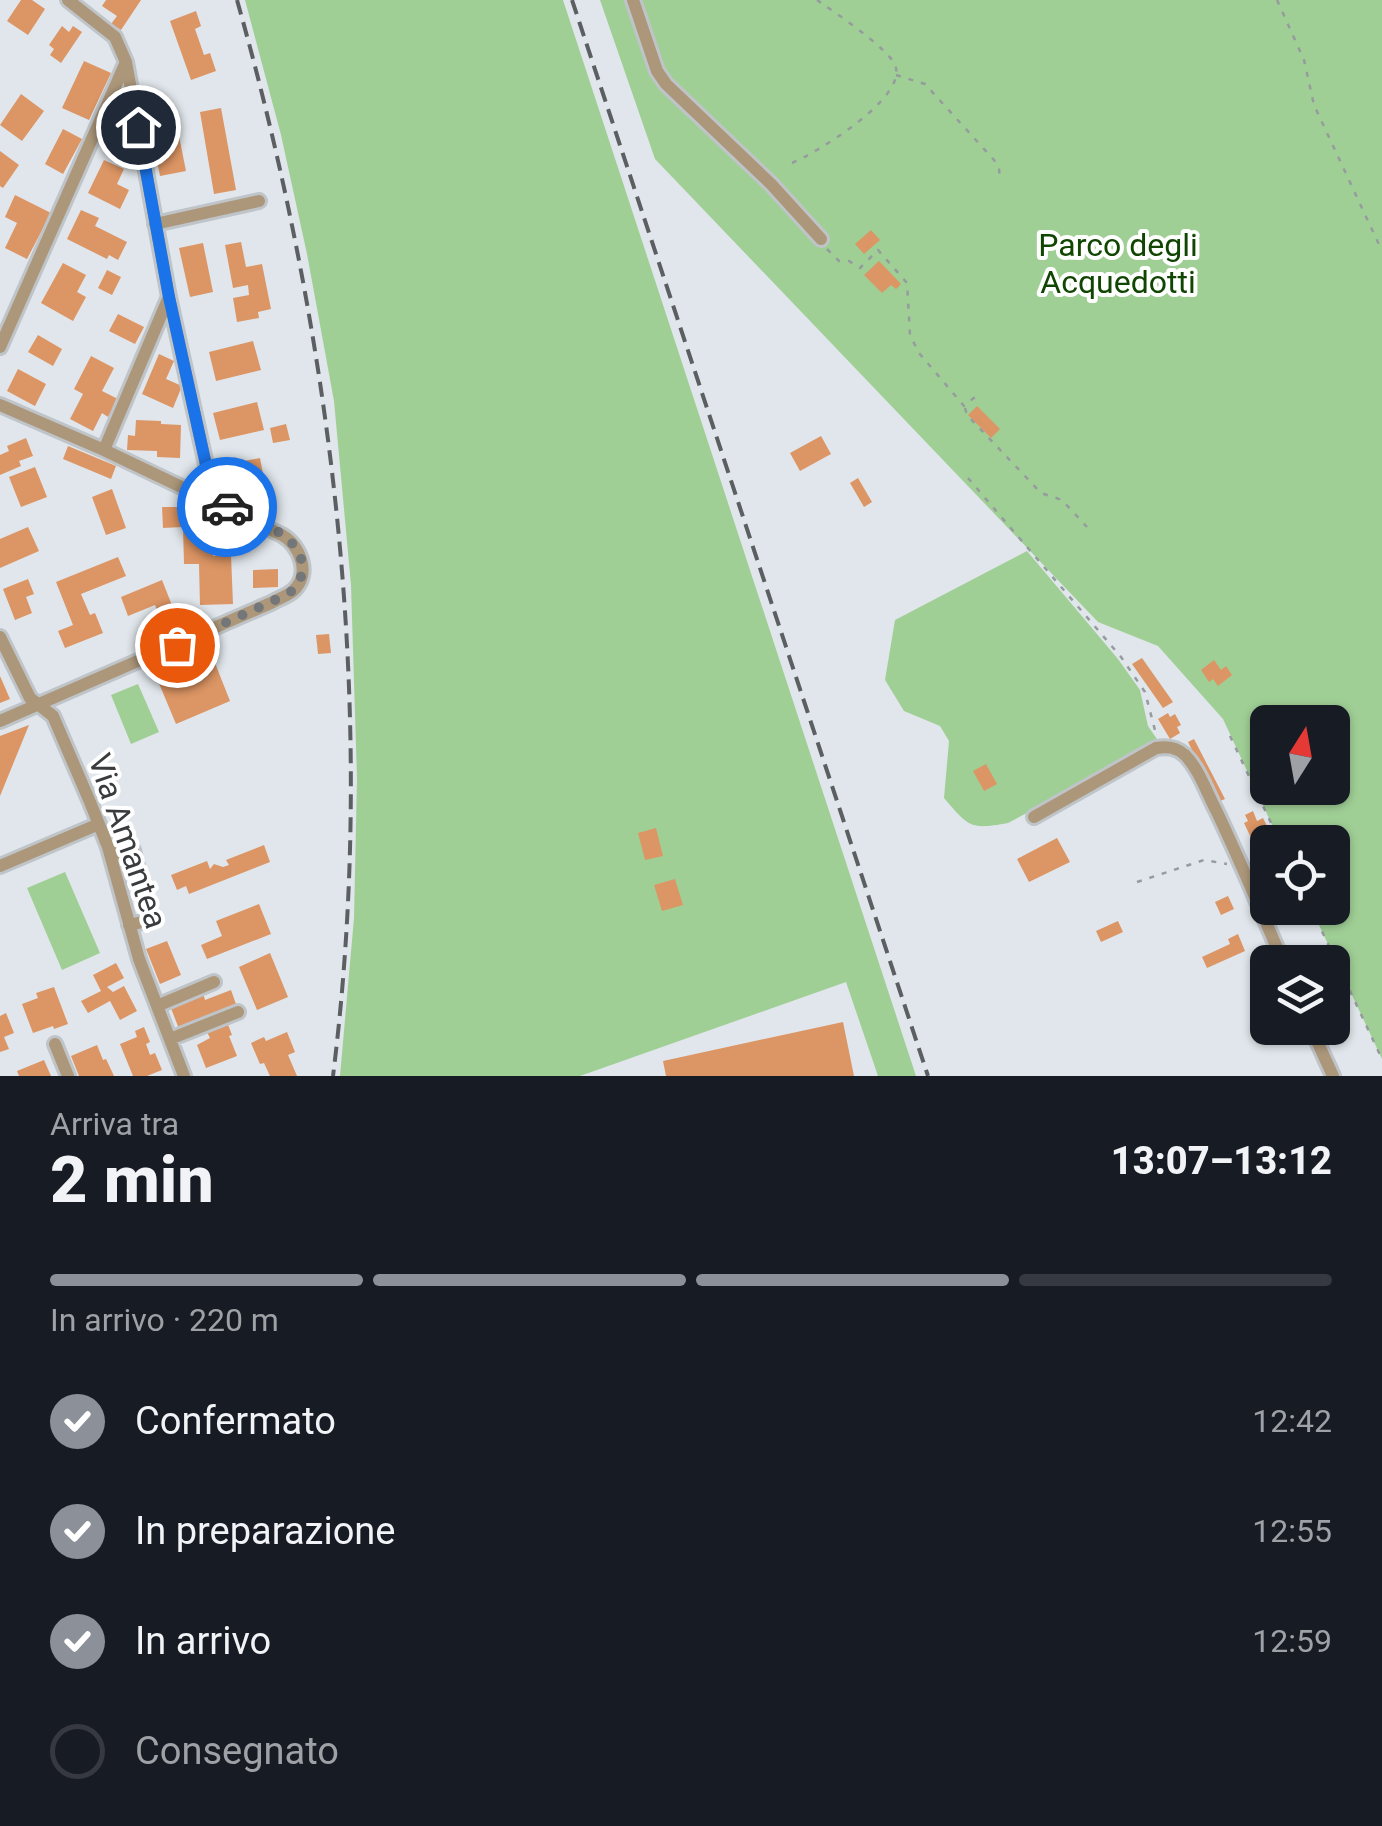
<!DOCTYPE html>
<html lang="it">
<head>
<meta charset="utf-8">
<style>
	body { margin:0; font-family:Roboto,sans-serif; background:#20242c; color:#f1f3f6; height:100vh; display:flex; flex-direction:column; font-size:38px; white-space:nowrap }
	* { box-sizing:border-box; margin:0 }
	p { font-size:32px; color:#9ea1a6 }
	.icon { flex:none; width:55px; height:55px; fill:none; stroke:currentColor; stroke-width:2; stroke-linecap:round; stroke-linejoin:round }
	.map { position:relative; height:1076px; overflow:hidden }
	.panel { display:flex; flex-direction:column; background:#171b24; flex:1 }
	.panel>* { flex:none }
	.needle { width:65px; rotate:11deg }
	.buttons { position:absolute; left:1250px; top:705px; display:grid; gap:20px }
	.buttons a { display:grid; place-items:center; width:100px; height:100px; border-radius:15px; background:#171b24; box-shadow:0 2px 8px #0004; font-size:50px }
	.pin { position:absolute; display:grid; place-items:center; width:85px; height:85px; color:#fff; margin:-42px; border:5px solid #fff; border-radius:50%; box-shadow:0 2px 10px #0007 }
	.courier { position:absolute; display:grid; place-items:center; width:100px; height:100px; margin:-50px; border:8px solid #1a73e8; border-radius:50%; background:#fff; color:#222; box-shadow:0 2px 12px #0007 }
	.head em { font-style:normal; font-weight:800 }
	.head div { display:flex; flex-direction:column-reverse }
	.head { display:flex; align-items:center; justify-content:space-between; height:170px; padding:0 50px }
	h1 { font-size:65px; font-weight:800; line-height:75px }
	.bar { display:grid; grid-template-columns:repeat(4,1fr); gap:15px 10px; align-content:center; height:120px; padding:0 50px }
	.bar i { height:12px; border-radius:8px; background:#363941 }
	.bar .on { background:#8c9099 }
	.bar p { grid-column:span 4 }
	ol { padding:0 50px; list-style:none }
	li { display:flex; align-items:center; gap:30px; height:110px }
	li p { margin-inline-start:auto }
	li .icon { padding:10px; border-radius:50%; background:#8c9099; color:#fff; stroke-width:4 }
	li:last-child { color:#9ea1a6 }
	li i { width:55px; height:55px; border:5px solid #363941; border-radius:50% }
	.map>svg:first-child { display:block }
	.green { fill:#a0cf96; fill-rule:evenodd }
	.building { fill:#dc9564 }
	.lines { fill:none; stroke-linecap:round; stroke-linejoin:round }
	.minor-casing { stroke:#bfc4c8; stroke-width:18 }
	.path { stroke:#969b9e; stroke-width:2.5; stroke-dasharray:5 8; stroke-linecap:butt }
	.minor { stroke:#ac977a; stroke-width:12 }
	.rail { stroke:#5c5f62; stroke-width:4; stroke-dasharray:15 8; stroke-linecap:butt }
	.done { stroke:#73777a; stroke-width:10; stroke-dasharray:0 18 }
	.route { stroke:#1a73e8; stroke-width:12 }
	.labels { text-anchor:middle; stroke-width:8; stroke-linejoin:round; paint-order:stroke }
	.park-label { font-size:32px; fill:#104602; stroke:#fff }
	.street-label { font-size:32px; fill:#393b3d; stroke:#fff }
</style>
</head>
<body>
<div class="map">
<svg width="1382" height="1076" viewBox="0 0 1382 1076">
	<rect width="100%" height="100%" fill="#e0e6eb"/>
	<path class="green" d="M245 0H563L916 1076H878L846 982 580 1076H340L354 918 357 778 351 585 334 401 307 254 281 135Z
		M600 0H1382V1059L1311 908H1332V842H1280L1223 719 1158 646 1098 622 655 159ZM1268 722H1332V788H1268Z
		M1027 551 1118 659 1140 690 1148 726 1159 742 1008 823C970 830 969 827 944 798L949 741 940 726 904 711 885 680 895 620Z
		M138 684 159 732 131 744 111 695Z
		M65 872 100 953 62 970 27 888Z"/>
	<path class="building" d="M21 0H32L45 9 28 35 7 21Z
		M106 0H141L121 30 111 24 117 16 102 6Z
		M196 11 201 26 195 29 204 55 210 53 216 71 191 80 170 21Z
		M62 26 69 32 73 26 82 32 61 63 50 55 54 49 49 45Z
		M84 61 111 73 89 120 62 108Z
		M21 94 44 111 22 141 0 125Z
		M221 108 236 190 214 194 200 112Z
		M175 116 186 171 160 176 149 121Z
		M63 129 82 139 63 174 45 164Z
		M0 151 19 165 3 188 0 186Z
		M104 160 124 169 117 184 129 190 120 209 88 193Z
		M15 195 51 213 27 259 5 248 17 223 5 217Z
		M81 210 99 218 95 226 127 242 118 260 109 255 107 259 67 239Z
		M871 230 880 240 864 254 855 244Z
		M241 242 246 267 262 264 271 309 258 312 259 318 237 322 233 298 249 295 248 285 233 288 225 245Z
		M203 243 213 292 190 297 179 248Z
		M879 261 901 284 896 289 891 285 882 293 864 275Z
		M63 263 86 275 77 292 86 297 73 321 41 303Z
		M107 270 121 277 112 295 98 288Z
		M118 314 144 327 135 344 109 331Z
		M38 335 62 349 53 366 28 352Z
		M253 341 261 370 216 381 209 352Z
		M159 354 174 361 166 379 182 386 173 408 142 394Z
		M91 356 114 368 102 391 118 399 108 417 102 413 93 431 70 419 83 394 74 389Z
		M18 369 46 384 35 406 7 391Z
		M257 402 264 430 220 440 213 413Z
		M977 406 1000 429 991 438 968 415Z
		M136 420 161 421V424L181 425 180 458 157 457V451L127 450 128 435 135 436Z
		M286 424 290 440 273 443 270 428Z
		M821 436 831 454 800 471 790 453Z
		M26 438 33 456 19 461 21 466 0 475V455L9 451 7 446Z
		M68 446 116 466 111 479 63 459Z
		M260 458 269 506 261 507 228 493 223 465Z
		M35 467 47 497 21 507 9 477Z
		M858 478 872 502 864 507 850 483Z
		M112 489 126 528 106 535 92 497Z
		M162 507H183V515L212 514 213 556 231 555 233 604 200 605 199 564H184L183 527 163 528Z
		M28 527 39 551 0 568V539Z
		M118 557 126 576 81 594 90 615 95 613 103 633 65 648 58 631 73 625 56 582Z
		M278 569V587L253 588V570Z
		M28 579 34 594 26 597 32 613 15 620 3 589Z
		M162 580 181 628 166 634 155 605 128 616 121 597Z
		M329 634 331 653 318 654 316 635Z
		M213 658 230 701 176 724 158 681Z
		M1142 658 1173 702 1163 708 1132 664Z
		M1214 660 1221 670 1226 666 1232 675 1218 686 1213 679 1209 682 1201 670Z
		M0 676 10 699 0 703Z
		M1168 713 1170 717 1175 714 1181 725 1177 727 1180 733 1170 739 1158 719Z
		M29 725 0 796V736Z
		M1194 739 1225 799 1218 802 1188 742Z
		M986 764 997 784 984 791 973 771Z
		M1253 811 1257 821 1263 818 1271 834 1253 842 1244 823 1248 821 1245 815Z
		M656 828 663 856 645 860 638 833Z
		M1057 838 1070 862 1029 882 1017 859Z
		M264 845 270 862 189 894 186 886 177 890 171 875 207 861 210 869 214 864 223 867 229 865 226 860Z
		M675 879 683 905 662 911 654 885Z
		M1228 896 1234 909 1221 915 1215 902Z
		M259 904 271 934 207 959 201 945 222 936 216 921Z
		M1118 921 1123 932 1101 942 1096 931Z
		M1238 934 1245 951 1207 968 1202 957 1230 944 1228 939Z
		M167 941 181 975 160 984 146 949Z
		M270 953 288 997 257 1010 239 967Z
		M116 963 124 978 107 987 113 992 124 986 137 1011 120 1020 110 1001 88 1013 81 1001 101 991 93 975Z
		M54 987 68 1024 54 1029 53 1026 33 1033 22 1004 38 998 36 993Z
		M202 990 205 1000 231 990 237 1007 179 1029 169 1003Z
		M6 1013 14 1033 4 1037 9 1049 0 1052V1016Z
		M227 1022 232 1035 229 1036 237 1056 206 1068 197 1045 210 1038 206 1030Z
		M843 1022 854 1076H666L663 1061Z
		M144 1027 150 1042 146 1044 150 1055 155 1053 162 1070 147 1076H133L120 1044 137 1037 135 1031Z
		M287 1032 295 1052 288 1055 297 1076H270L264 1063 260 1064 251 1043 264 1037 266 1041Z
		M97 1045 103 1060 106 1059 114 1076H79L71 1056Z
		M44 1060 51 1076H19L17 1071Z"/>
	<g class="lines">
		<defs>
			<path id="minor" d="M68 0 115 37 126 62 169 297 214 501
				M633 0 657 71 666 84 771 184 821 239
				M155 224 259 201
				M0 347 126 62
				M0 405 104 450 282 535C300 546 312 574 293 591 287 596 278 599 271 603L0 721
				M104 450 168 299
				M0 637 30 698 53 716 90 802 108 847 139 959 184 1076
				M1034 817 1156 748C1167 746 1176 747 1185 755 1199 769 1207 793 1216 810 1240 860 1261 911 1283 962
				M110 854 133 850 151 920 129 925
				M0 866 99 824
				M157 1006 214 982
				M1311 1028 1333 1076
				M170 1039 238 1012
				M55 1044 68 1076"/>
		</defs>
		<use href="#minor" class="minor-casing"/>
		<path class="path" d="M1277 0 1304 60 1314 105 1382 251
			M896 75 925 84 994 160 999 169 1000 179
			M792 163C816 153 909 97 895 65 889 49 833 11 817 0
			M827 249 839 261H849L860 268 878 250 907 283 910 335 919 353 964 406 975 397
			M965 408 967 415 1041 493 1062 500 1087 527
			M968 478 1121 657 1145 692 1156 734
			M1230 736 1280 842
			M1137 882 1204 860 1227 864
			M1311 908 1382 1059"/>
		<use href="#minor" class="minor"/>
		<path class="rail" d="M237 0C335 347 378 717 333 1076
			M572 0 928 1076"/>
	</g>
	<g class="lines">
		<path class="done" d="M177 645 288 594C298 586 303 578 302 565 300 533 252 520 227 507"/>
		<path class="route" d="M138 127 169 297 214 501 227 507"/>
	</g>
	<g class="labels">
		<g class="park-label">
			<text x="1118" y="256">Parco degli<tspan x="1118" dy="37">Acquedotti</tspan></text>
		</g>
		<g class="street-label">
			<text transform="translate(128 841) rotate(71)" y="11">Via Amantea</text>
		</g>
	</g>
</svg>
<div class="buttons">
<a><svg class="needle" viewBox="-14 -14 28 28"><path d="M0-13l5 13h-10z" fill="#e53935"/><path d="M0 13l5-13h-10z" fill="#9ea1a6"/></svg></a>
<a><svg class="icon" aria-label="locate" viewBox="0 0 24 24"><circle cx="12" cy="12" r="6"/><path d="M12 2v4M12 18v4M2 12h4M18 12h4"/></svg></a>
<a><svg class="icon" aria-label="layers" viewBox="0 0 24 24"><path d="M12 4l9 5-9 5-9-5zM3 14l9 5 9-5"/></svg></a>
</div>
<div class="pin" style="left:177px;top:645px;background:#ea580c"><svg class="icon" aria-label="bag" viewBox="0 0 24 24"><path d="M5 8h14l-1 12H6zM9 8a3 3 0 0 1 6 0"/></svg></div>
<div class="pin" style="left:138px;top:127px;background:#1f2937"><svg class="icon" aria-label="home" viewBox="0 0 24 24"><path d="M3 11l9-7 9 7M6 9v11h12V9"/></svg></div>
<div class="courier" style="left:227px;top:507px"><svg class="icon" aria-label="car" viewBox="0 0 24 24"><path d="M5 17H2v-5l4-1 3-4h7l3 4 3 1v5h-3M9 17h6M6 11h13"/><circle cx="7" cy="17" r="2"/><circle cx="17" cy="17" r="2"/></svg></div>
</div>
<section class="panel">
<div class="head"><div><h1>2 min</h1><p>Arriva tra</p></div><em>13:07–13:12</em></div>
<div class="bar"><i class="on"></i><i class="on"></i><i class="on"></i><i></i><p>In arrivo · 220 m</p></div>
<ol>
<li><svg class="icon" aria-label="check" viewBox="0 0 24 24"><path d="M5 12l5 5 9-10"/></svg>Confermato<p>12:42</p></li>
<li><svg class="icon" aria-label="check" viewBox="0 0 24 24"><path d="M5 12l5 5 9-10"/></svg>In preparazione<p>12:55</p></li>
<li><svg class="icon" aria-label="check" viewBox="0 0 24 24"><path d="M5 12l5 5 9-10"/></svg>In arrivo<p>12:59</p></li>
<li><i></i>Consegnato</li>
</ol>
</section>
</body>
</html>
